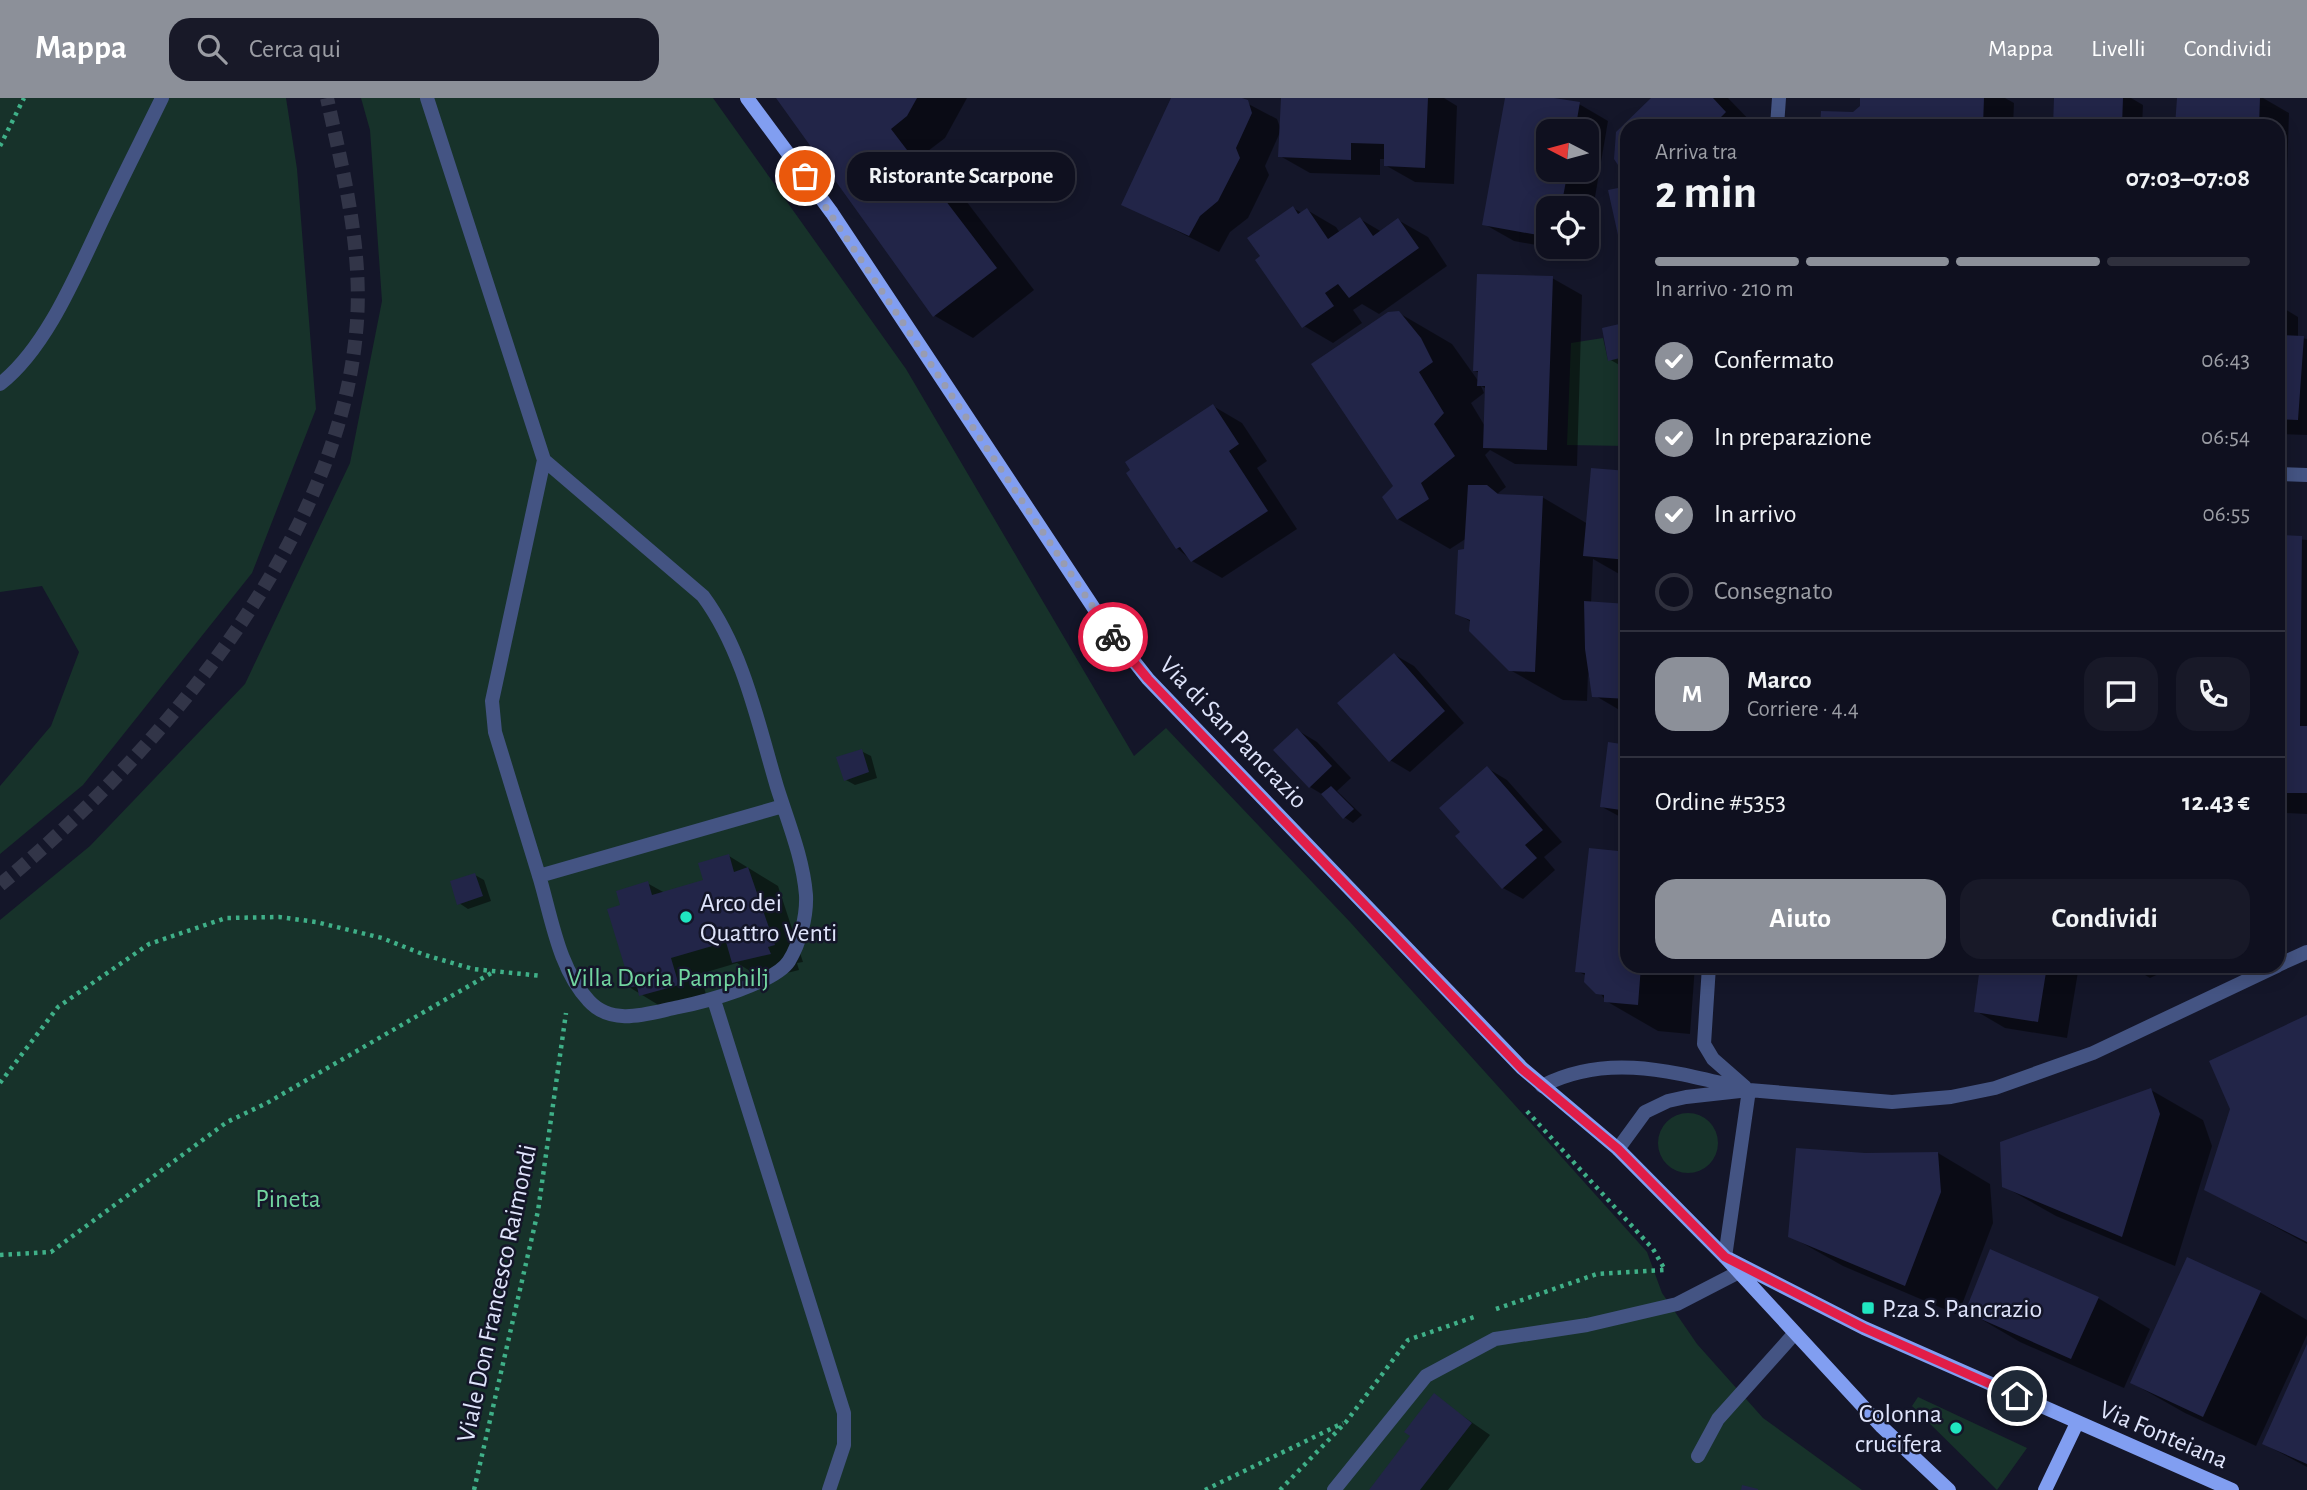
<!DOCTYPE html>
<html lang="it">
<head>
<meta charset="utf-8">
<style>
	body { margin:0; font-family:"Alegreya Sans",sans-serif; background:#181928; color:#f1f3f6; height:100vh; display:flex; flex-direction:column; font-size:26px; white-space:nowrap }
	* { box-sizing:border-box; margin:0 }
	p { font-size:23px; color:#9b9da4 }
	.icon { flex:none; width:38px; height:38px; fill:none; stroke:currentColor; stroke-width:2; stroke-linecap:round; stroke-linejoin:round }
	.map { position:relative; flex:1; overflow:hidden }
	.panel { position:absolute; left:1620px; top:21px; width:665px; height:854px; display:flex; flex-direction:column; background:#0f101f; border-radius:21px; box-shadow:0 4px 18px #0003,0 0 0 2px #2f303d }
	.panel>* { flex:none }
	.needle { width:46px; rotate:276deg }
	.buttons { position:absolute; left:1536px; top:21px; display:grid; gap:14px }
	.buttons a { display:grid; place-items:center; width:63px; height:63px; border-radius:14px; background:#0f101f; box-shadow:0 4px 18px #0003,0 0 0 2px #2f303d; font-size:35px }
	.pin { position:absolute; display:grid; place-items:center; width:60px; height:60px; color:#fff; margin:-30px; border:4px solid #fff; border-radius:50%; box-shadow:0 2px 7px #0007 }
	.courier { position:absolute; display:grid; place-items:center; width:70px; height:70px; margin:-35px; border:5px solid #e11d48; border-radius:50%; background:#fff; color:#222; box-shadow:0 2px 9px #0007 }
	.bubble { position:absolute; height:49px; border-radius:21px; background:#0f101f; box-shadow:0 4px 18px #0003,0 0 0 2px #2f303d; font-size:23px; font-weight:600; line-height:49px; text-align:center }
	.headline em { font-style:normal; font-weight:600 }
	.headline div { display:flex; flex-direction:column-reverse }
	.headline { display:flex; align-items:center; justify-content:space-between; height:119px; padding:0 35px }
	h1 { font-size:46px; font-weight:600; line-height:52px }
	.bar { display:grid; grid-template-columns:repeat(4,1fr); gap:10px 7px; align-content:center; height:84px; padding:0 35px }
	.bar i { height:9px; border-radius:5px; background:#2f303d }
	.bar .active { background:#8c9099 }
	.bar p { grid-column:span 4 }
	.line { display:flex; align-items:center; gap:18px; padding:0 35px; border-top:2px solid #2f303d }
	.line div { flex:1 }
	.round { display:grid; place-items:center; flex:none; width:74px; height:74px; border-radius:21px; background:#181928 }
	ol { padding:0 35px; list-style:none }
	li { display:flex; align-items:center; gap:21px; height:77px }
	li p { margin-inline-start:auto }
	li .icon { padding:7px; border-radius:50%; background:#8c9099; color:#fff; stroke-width:4 }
	li:last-child { color:#9b9da4 }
	li i { width:38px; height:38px; border:4px solid #2f303d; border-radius:50% }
	.primary-button { display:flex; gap:14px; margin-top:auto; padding:14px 35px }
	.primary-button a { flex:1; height:80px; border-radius:21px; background:#8c9099; color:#fff; font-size:28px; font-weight:600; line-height:80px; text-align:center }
	.primary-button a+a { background:#181928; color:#f1f3f6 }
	header { display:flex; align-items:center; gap:42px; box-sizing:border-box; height:98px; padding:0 35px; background:#8c9099; color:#fff }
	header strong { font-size:33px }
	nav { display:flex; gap:38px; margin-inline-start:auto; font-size:24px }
	.search { width:490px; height:63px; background:#181928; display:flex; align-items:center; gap:18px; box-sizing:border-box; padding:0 24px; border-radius:21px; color:#9b9da4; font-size:26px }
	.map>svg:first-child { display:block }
	.green { fill:#17322a }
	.shadow { fill:#0007; fill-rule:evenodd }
	.building { fill:#222548 }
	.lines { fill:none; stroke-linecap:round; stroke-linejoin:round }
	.secondary-tunnel { stroke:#323548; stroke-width:14; stroke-dasharray:14 7; stroke-linecap:butt }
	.path { stroke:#3fb088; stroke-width:4.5; stroke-dasharray:3.5 5; stroke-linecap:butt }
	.lane { stroke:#445483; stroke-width:14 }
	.street { stroke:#445483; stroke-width:14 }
	.secondary { stroke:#819ef1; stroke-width:14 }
	.done { stroke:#989cb2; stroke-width:7; stroke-dasharray:0 12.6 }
	.route { stroke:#e11d48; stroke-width:9 }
	.poi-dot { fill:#20e6c1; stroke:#141629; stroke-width:2.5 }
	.labels { text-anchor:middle; stroke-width:5; stroke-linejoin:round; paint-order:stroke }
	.street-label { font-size:26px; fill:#dfe4fb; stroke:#141629 }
	.poi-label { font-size:26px; fill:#dfe4fb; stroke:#141629; text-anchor:start }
	.park-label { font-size:26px; fill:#72d5a0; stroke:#141629 }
</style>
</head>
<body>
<header>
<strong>Mappa</strong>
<div class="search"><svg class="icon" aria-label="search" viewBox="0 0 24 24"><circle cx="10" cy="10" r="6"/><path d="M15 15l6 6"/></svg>Cerca qui</div>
<nav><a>Mappa</a><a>Livelli</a><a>Condividi</a></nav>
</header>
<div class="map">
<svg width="2307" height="1392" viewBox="0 0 2307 1392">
	<rect width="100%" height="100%" fill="#141629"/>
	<path class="green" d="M0 0H286L297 71 316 311 252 475 83 687 0 756V688L51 628 79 554 42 488 0 494Z
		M361 0H713L906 271 1134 658 1166 630 1350 824 1647 1154 1662 1195 1697 1246 1763 1320 1862 1392H0V822L90 748 245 586 350 365 382 203 370 32Z
		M1603 240 1608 262 1627 258V348L1567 347 1571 245Z
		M1658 1045a30 30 0 1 1 60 0a30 30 0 1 1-60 0Z
		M1918 1299 2027 1350 1997 1392 1912 1308Z"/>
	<path class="shadow" d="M778 0H967L945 40 928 53 1034 192 973 240 935 218Z
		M1173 0H1237L1277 21 1281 32 1282 0H1444L1457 8 1454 86 1415 84 1385 67 1386 61H1380V77L1310 75 1280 58 1281 32 1265 68 1269 77 1248 120 1230 134 1219 154 1123 106Z
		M1507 0H1544L1579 6 1608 23 1587 146V110H1549V149H1587L1586 156 1514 143 1484 126ZM1549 33H1587V72H1549Z
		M1654 0H1728L1755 28H1628L1617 34Z
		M1862 0H2005L2014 5 2013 28H1822L1853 16 1861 9Z
		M2056 0H2131L2143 7 2142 28H2055Z
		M2179 0H2263L2289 15 2286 105H2278V28H2177Z
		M1293 110 1302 115 1307 112 1336 129 1340 135 1360 121 1382 134 1398 122 1428 139 1447 168 1379 216 1362 206 1353 212 1362 225 1333 245 1304 228 1262 158Z
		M1552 180 1582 197 1577 368 1515 366 1490 352 1485 357 1506 389 1497 396 1542 399 1588 426 1628 374V481L1593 461 1591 506 1628 508V617L1594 597 1588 575 1587 603 1563 602 1510 572 1471 524 1457 515 1467 440 1450 451 1398 421 1395 388 1399 215 1452 246 1479 284 1480 275 1475 273ZM1481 288 1487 291 1486 330 1471 305 1484 295Z
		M2278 207 2298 219V239L2307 241V337L2278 336Z
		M1628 226V272L1609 261Z
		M1213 308 1242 325 1267 363 1257 370 1297 431 1222 480 1192 463 1177 450Z
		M2278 439 2307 442V716L2286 715 2284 740H2278Z
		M1395 557 1414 568 1464 625 1410 674 1390 662Z
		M1297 632 1317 644 1351 680 1337 693 1362 717 1353 725 1344 719 1325 698 1310 689Z
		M1628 648V723L1602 709Z
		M861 653 871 658 877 680 855 687 846 682Z
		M1487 670 1507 682 1562 744 1544 759 1555 772 1523 801 1503 790 1462 734Z
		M729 758 778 788 803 864 797 865 799 872 763 881 737 865 700 876 708 903 670 914 629 889 622 809 647 785 665 795 705 783Z
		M475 777 484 782 491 803 468 811 459 805Z
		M1628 868H1695L1690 936 1658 933 1606 903 1587 878 1577 873Z
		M1982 868H2079L2067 940 2005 930 1976 913Z
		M2130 868H2176L2150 880Z
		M2307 919V1146L2206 1091Z
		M2151 992 2203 1022 2212 1048 2175 1168 2056 1118 2003 1088Z
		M1938 1055 1990 1086 1993 1125 1958 1217 1843 1168 1790 1138 1865 1057Z
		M2260 1194 2307 1222V1237L2256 1348 2185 1315 2132 1285Z
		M2098 1200 2150 1231 2124 1290 2020 1244 1967 1213Z
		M2307 1250V1369L2264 1346Z
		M1434 1298 1490 1337 1448 1392H1371L1413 1338Z"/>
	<path class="building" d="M776 0H917L907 18 891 31 997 170 933 219Z
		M1171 0H1242L1248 2 1252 15 1236 50 1240 60 1218 103 1200 118 1189 138 1121 107Z
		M1281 0H1428L1425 70 1384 68V46L1351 45V62L1278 59Z
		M1505 0H1554L1580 4 1575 33H1549V72H1568L1561 110H1549V139L1482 127Z
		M1651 0H1713L1726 14 1719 21 1722 28H1628V82L1614 61 1616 34Z
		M1860 0H1984L1983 28H1820L1821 13 1853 14 1860 8Z
		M2054 0H2123L2122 28H2053Z
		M2177 0H2260L2259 28H2175Z
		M1628 88V173H1626L1608 92Z
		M1293 108 1298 116 1307 110 1328 141 1360 119 1373 138 1398 120 1419 150 1349 200 1338 186 1325 195 1334 208 1302 230 1255 162 1260 158 1247 140Z
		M1477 176 1553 178 1547 352 1483 350 1485 288H1477L1478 273H1473Z
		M1628 190V224H1626L1619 192Z
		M1399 213 1421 240 1433 264 1419 274 1444 315 1434 326 1455 358 1421 385 1429 401 1397 422 1382 399 1393 388 1311 266 1388 214Z
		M1628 224V258L1608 263 1602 230Z
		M2278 237 2304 238 2298 322 2278 321Z
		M1213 306 1239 346 1229 353 1268 413 1191 464 1180 449 1176 451 1126 375 1130 372 1125 364Z
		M1591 370 1628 373V462L1583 458Z
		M1468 387H1487L1498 396 1543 398 1535 574 1509 573 1469 533 1470 522 1455 516 1458 452 1464 451Z
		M2278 437 2302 438 2300 628H2307V695H2278Z
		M1584 503 1628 506V601L1592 599 1585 551Z
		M1394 555 1445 613 1389 664 1337 605Z
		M1297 630 1332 668 1309 690 1273 652Z
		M1608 644 1628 647V713L1600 709Z
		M862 651 869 674 844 683 836 659Z
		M1487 668 1543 732 1525 747 1537 760 1502 791 1455 738 1460 734 1439 710Z
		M1331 688 1354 711 1343 721 1321 696Z
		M1589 750 1628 754V868H1641L1638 907 1604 904V897L1596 896 1584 884 1585 875 1575 874Z
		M729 756 734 774 748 769 775 847 768 849 771 856 732 865 726 844 671 860 679 887 639 898 637 888 627 890 623 874 626 873 607 811 620 807 616 793 648 783 652 797 703 782 698 765Z
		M475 775 483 798 457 807 450 783Z
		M1980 868H2047L2038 924 1974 914Z
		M2307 917V1144L2204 1092 2230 1011 2209 963Z
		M2151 990 2160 1016 2122 1139 2002 1089 2000 1044Z
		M1796 1050 1865 1055 1938 1054 1941 1094 1905 1188 1788 1139Z
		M1990 1151 2099 1199 2071 1261 1965 1214Z
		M2187 1159 2261 1193 2203 1319 2130 1285Z
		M2307 1246V1366L2262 1346Z
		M1434 1295 1472 1325 1420 1392H1369L1410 1338 1404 1334Z
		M1742 1387 1758 1391V1392H1741Z"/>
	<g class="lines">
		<path class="secondary-tunnel" d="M0 787C157 657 337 446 356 235 364 157 344 77 327 0"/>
		<path class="path" d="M0 48 24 0
			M0 985 58 909 149 846 226 820 279 819 316 824 382 840 425 857 473 871 542 878
			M0 1157 51 1154 227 1024 267 1005 493 874
			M1496 1211 1597 1176 1665 1172 1653 1151 1524 1010
			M474 1392 538 1113 566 915
			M1205 1392 1343 1325
			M1280 1392 1346 1324 1408 1242 1474 1219"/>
		<path class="lane" d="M0 286C49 248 80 167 107 112 125 74 144 37 162 0
			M1698 1358 1718 1321 1794 1236
			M1334 1392 1426 1278 1495 1241 1587 1227 1677 1206 1737 1175"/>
		<path class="street" d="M427 0 544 362
			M1777 28 1779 0
			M544 362 703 498C743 552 758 625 777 689 788 724 803 760 806 797 807 818 800 845 789 863 775 885 704 904 679 909 649 915 613 929 589 903 559 871 552 822 540 781 525 732 510 683 495 634L492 603Z
			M2278 376 2307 377
			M539 778 783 708
			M2278 867 2307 854
			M1709 868 1704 946 1713 961 1745 989
			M714 902 844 1315V1347L829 1392
			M1542 988C1606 955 1670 973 1737 989
			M1618 1051 1645 1014 1668 1003 1686 999 1749 992 1892 1004 1951 999 1995 990 2093 955 2277 868
			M1725 1159 1749 992"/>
		<path class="secondary" d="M747 0 832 115 1103 524 1148 581 1522 970 1618 1051 1725 1159 1882 1329 1949 1392
			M1729 1161 1864 1230 2232 1392
			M2045 1392 2077 1325"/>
	</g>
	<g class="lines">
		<path class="done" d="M805 78 1113 539"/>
		<path class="route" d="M1113 539 1148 581 1522 971 1618 1051 1725 1159 1864 1230 2017 1298"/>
	</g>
	<g class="poi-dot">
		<circle cx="686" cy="819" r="7"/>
		<rect x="1861" y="1203" width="14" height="14" rx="3.5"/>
		<circle cx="1956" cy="1330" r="7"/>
	</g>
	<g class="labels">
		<g class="street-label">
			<text transform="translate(1234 634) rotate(46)" y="9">Via di San Pancrazio</text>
			<text transform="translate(496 1195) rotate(-78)" y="9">Viale Don Francesco Raimondi</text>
			<text transform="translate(2164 1336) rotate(23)" y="9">Via Fonteiana</text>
		</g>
		<g class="poi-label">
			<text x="700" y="813">Arco dei<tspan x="700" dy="30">Quattro Venti</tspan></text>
			<text x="1882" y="1219">P.za S. Pancrazio</text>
			<text x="1942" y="1324" text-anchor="end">Colonna<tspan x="1942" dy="30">crucifera</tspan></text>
		</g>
		<g class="park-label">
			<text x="668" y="888">Villa Doria Pamphilj</text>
			<text x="288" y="1109">Pineta</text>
		</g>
	</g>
</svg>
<div class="buttons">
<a><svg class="needle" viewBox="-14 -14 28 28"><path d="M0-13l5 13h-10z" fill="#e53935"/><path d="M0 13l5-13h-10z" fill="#9b9da4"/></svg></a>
<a><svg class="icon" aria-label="locate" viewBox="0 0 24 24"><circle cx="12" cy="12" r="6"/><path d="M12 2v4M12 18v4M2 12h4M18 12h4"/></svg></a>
</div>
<div class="pin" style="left:805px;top:78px;background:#ea580c"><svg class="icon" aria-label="bag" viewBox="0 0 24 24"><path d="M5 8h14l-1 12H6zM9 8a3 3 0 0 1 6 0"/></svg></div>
<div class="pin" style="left:2017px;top:1298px;background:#1f2937"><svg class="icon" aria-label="home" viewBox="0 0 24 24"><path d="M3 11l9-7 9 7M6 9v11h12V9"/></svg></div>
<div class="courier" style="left:1113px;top:539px"><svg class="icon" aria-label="bike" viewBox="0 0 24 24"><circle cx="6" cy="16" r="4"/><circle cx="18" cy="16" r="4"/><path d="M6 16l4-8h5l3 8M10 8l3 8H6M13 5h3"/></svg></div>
<div class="bubble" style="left:847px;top:54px;width:228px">Ristorante Scarpone</div>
<section class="panel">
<div class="headline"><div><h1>2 min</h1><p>Arriva tra</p></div><em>07:03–07:08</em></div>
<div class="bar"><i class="active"></i><i class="active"></i><i class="active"></i><i></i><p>In arrivo · 210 m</p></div>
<ol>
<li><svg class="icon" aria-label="check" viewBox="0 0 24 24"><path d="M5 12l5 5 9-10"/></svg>Confermato<p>06:43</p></li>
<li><svg class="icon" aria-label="check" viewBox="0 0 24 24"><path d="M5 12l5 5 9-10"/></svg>In preparazione<p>06:54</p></li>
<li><svg class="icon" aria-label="check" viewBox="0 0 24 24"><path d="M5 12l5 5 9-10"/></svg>In arrivo<p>06:55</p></li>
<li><i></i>Consegnato</li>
</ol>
<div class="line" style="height:126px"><b class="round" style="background:#8c9099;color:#fff">M</b><div><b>Marco</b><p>Corriere · 4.4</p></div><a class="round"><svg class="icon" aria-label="chat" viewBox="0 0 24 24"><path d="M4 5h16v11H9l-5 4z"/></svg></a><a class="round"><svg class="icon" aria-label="phone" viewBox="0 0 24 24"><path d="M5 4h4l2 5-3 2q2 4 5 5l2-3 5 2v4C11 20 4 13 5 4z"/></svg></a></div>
<div class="line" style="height:91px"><div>Ordine #5353</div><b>12.43 €</b></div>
<div class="primary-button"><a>Aiuto</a><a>Condividi</a></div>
</section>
</div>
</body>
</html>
